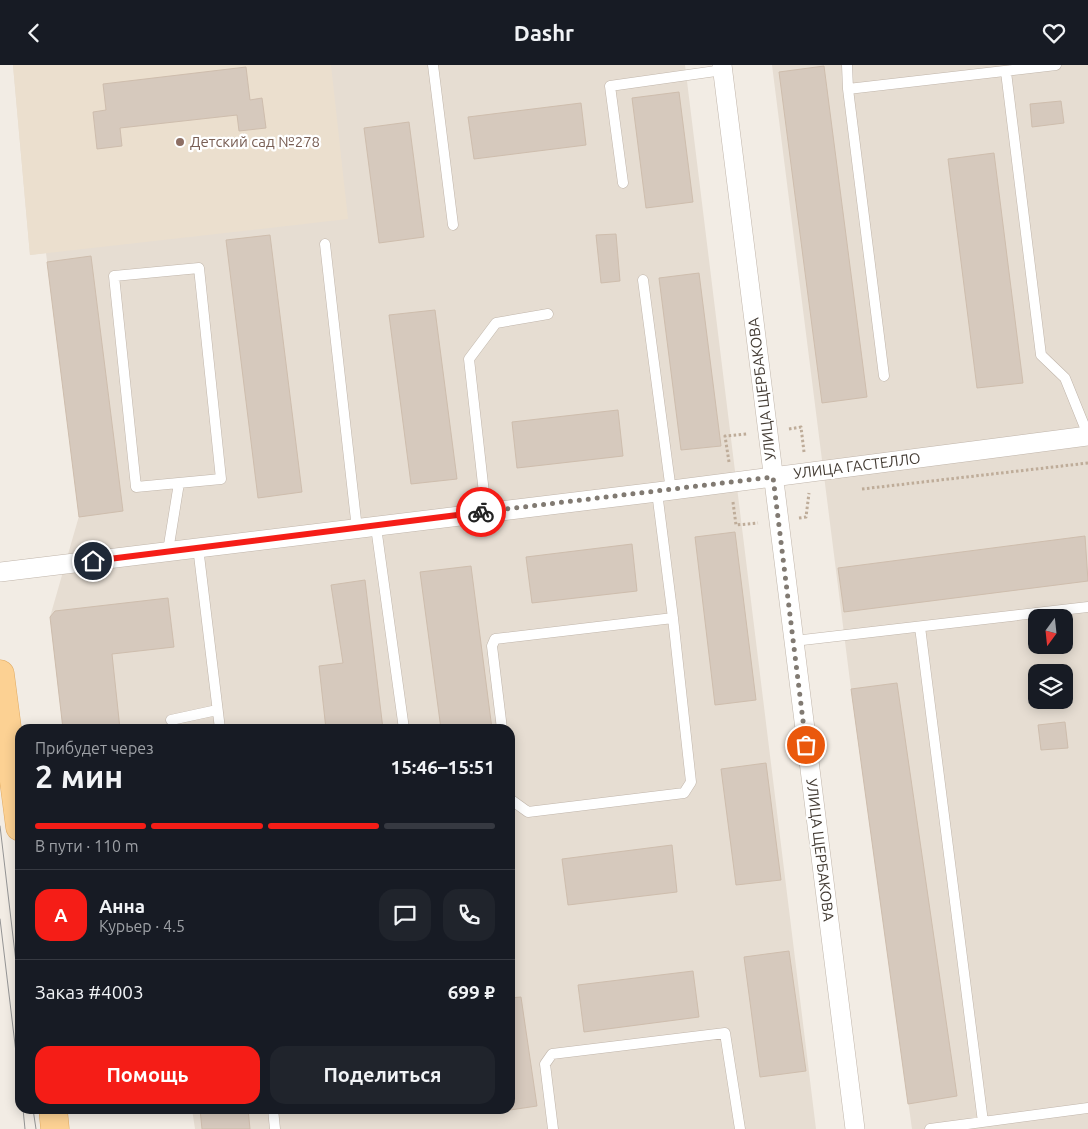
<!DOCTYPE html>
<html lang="ru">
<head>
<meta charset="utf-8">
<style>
	body { margin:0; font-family:Ubuntu,sans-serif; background:#20242c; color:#f1f3f6; height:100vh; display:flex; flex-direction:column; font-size:19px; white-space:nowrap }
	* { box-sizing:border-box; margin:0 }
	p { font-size:16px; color:#9ea1a6 }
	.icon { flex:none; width:28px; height:28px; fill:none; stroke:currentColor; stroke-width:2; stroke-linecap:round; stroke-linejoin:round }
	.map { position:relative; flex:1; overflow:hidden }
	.drawer { position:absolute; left:15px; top:659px; width:500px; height:390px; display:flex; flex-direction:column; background:#171b24; border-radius:15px; box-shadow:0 2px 12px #0003 }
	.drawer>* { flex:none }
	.needle { width:32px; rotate:195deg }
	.buttons { position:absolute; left:1028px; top:544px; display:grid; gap:10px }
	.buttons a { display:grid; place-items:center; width:45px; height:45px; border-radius:10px; background:#171b24; box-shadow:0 2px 12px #0003; font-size:25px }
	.pin { position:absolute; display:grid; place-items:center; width:42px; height:42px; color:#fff; margin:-21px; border:2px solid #fff; border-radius:50%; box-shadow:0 1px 5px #0007 }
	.courier { position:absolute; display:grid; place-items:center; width:50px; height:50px; margin:-25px; border:4px solid #f51d17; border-radius:50%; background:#fff; color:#222; box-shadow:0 1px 6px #0007 }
	.headline em { font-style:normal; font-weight:600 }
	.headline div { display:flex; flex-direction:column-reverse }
	.headline { display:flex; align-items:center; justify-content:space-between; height:85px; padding:0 20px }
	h1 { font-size:32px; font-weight:600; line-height:38px }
	.bar { display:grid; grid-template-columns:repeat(4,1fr); gap:8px 5px; align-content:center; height:60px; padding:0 20px }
	.bar i { height:6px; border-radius:4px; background:#363941 }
	.bar .current { background:#f51d17 }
	.bar p { grid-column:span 4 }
	.line { display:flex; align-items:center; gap:12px; padding:0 20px; border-top:1px solid #363941 }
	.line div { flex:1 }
	.round { display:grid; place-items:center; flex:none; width:52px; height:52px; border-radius:15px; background:#20242c }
	.primary-button { display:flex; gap:10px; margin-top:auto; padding:10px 20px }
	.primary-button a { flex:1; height:58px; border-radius:15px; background:#f51d17; color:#fff; font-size:20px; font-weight:600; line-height:58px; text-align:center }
	.primary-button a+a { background:#20242c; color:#f1f3f6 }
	header { display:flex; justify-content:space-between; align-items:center; height:65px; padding:0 20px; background:#171b24; font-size:22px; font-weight:600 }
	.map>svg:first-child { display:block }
	.residential { fill:#e6ddd2; fill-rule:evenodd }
	.education { fill:#ebdfce }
	.building { fill:#d6c9bd; stroke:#cebdad }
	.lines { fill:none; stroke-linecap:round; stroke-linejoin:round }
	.service-casing { stroke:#c0b5aa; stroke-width:11 }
	.minor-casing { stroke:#c0b5aa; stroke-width:20 }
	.primary-casing { stroke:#e1ab63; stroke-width:29 }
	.path { stroke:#beac99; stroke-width:3; stroke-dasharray:2.5 2.5; stroke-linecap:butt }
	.service { stroke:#fff; stroke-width:10 }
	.minor { stroke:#fff; stroke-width:19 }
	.primary { stroke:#fcd193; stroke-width:28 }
	.tram { stroke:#949494; stroke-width:1 }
	.done { stroke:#817a72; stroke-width:5; stroke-dasharray:0 9 }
	.route { stroke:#f51d17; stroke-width:6 }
	.education-dot { fill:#8d6e63; stroke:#fff; stroke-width:2 }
	.labels { text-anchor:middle; stroke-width:4.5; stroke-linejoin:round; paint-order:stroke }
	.education-label { font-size:15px; fill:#785e54; stroke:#fff; text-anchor:start }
	.street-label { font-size:15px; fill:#443c34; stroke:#fff }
</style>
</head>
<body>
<header><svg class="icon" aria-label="back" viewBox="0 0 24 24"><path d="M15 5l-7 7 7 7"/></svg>Dashr<svg class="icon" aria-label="heart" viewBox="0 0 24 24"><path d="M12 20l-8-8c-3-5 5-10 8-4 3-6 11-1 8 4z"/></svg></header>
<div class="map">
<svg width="1088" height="1064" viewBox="0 0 1088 1064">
	<rect width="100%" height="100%" fill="#f2ece4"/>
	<path class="residential" d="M13 0H685L816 1064H195L192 1044H510V664H63L50 552 79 451 46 188 30 190Z
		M772 0H1088V1064H912L851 624ZM1036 552H1064V580H1036ZM1036 608H1064V635H1036Z"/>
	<path class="education" d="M13 0H331L348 154 30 190Z"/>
	<path class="building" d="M824 1 867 332 822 338 779 7Z
		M246 2 250 35 262 33 266 63 239 66 237 50 120 63 122 81 97 84 93 47 106 45 103 19Z
		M679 27 693 137 646 143 632 33Z
		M1061 36 1064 58 1032 62 1030 39Z
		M581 38 586 80 474 94 468 52Z
		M409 57 424 172 379 178 364 63Z
		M994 88 1023 318 977 323 948 94Z
		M616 169 620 216 601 218 596 170Z
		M270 170 302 427 258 433 226 175Z
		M91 191 123 446 79 452 47 197Z
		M699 208 721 381 681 385 659 213Z
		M435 245 457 414 411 419 389 250Z
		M618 345 623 391 517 403 512 357Z
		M735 467 756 635 715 640 695 472Z
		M1085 471 1088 516 844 547 838 503Z
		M632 479 637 526 532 538 526 492Z
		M471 501 492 664H441L420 507Z
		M365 515 383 664H326L319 601 343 598 331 520Z
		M168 533 174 582 112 589 120 664H63L50 552 55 546Z
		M897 618 957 1031 908 1039 851 624Z
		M1065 657 1068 683 1041 685 1038 660Z
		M766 698 781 815 736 820 721 704Z
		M672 780 677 827 568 840 562 794Z
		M789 886 806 1006 760 1012 744 892Z
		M693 906 699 952 584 967 578 920Z
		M521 932 537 1041 510 1045V933Z
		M200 1044H248L250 1064H202Z"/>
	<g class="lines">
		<defs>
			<path id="service" d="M433 0 453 160
				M847 0 848 24 884 311
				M1006 7 1041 290 1065 313 1088 370
				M848 24 1056 0
				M623 118 610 21 723 5
				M325 179 357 464
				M199 203 221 414 136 422 114 211Z
				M643 215 671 426 657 427 673 553
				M486 446 469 294 496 258 548 249
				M376 462 404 664
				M198 482 220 664
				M168 486 179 418
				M920 562 983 1057
				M794 576 1088 542
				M171 655 217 645
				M502 664 492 581 495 574 673 553 691 717 684 728 528 747 510 734
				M273 1044 275 1064
				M553 1064 545 999 552 989 725 968 740 1064
				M930 1064 1088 1043"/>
			<path id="minor" d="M722 0 855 1064
				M0 507 657 427 1088 371"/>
			<path id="primary" d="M0 609 20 762
				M53 1044 55 1064"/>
		</defs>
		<use href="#service" class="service-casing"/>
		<use href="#minor" class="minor-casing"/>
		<use href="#primary" class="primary-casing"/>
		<path class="path" d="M789 364 801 362 804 387
			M729 397 725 371 747 369
			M862 424 1088 398
			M733 437 736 460 758 458
			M799 453 806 452 809 428"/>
		<use href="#service" class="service"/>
		<use href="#minor" class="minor"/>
		<use href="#primary" class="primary"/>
		<path class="tram" d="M0 761 20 931
			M0 854 20 1021
			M23 1044 25 1064
			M33 1044 36 1064"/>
	</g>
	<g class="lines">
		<path class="done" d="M481 447 773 412 806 680"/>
		<path class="route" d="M93 496 481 447"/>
	</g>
	<circle class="education-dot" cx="180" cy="77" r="5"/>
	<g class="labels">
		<g class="education-label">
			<text x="190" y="82">Детский сад №278</text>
		</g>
		<g class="street-label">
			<text transform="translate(762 324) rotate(-97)" y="5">УЛИЦА ЩЕРБАКОВА</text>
			<text transform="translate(857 401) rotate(-7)" y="5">УЛИЦА ГАСТЕЛЛО</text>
			<text transform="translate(820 785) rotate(83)" y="5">УЛИЦА ЩЕРБАКОВА</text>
		</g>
	</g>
</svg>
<div class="buttons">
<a><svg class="needle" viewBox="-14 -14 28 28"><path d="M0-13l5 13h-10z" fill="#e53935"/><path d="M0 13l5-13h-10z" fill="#9ea1a6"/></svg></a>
<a><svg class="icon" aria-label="layers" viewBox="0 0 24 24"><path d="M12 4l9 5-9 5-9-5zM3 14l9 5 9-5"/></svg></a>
</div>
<div class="pin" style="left:806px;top:680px;background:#ea580c"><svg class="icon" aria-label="bag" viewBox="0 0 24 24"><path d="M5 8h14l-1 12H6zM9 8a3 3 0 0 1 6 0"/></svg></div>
<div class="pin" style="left:93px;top:496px;background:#1f2937"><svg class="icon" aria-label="home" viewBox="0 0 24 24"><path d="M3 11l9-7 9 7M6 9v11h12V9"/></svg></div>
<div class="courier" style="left:481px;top:447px"><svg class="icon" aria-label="bike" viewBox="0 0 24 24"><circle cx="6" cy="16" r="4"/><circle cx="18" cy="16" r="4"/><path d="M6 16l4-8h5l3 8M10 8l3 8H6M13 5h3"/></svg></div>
<section class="drawer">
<div class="headline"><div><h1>2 мин</h1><p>Прибудет через</p></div><em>15:46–15:51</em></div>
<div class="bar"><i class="current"></i><i class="current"></i><i class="current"></i><i></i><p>В пути · 110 m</p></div>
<div class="line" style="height:90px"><b class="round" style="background:#f51d17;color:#fff">А</b><div><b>Анна</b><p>Курьер · 4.5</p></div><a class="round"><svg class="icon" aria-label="chat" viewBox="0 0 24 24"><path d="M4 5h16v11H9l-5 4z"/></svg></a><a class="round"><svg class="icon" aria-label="phone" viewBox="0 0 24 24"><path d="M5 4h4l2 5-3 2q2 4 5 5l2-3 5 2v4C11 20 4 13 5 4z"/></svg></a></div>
<div class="line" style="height:65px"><div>Заказ #4003</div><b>699 ₽</b></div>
<div class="primary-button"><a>Помощь</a><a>Поделиться</a></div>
</section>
</div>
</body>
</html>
